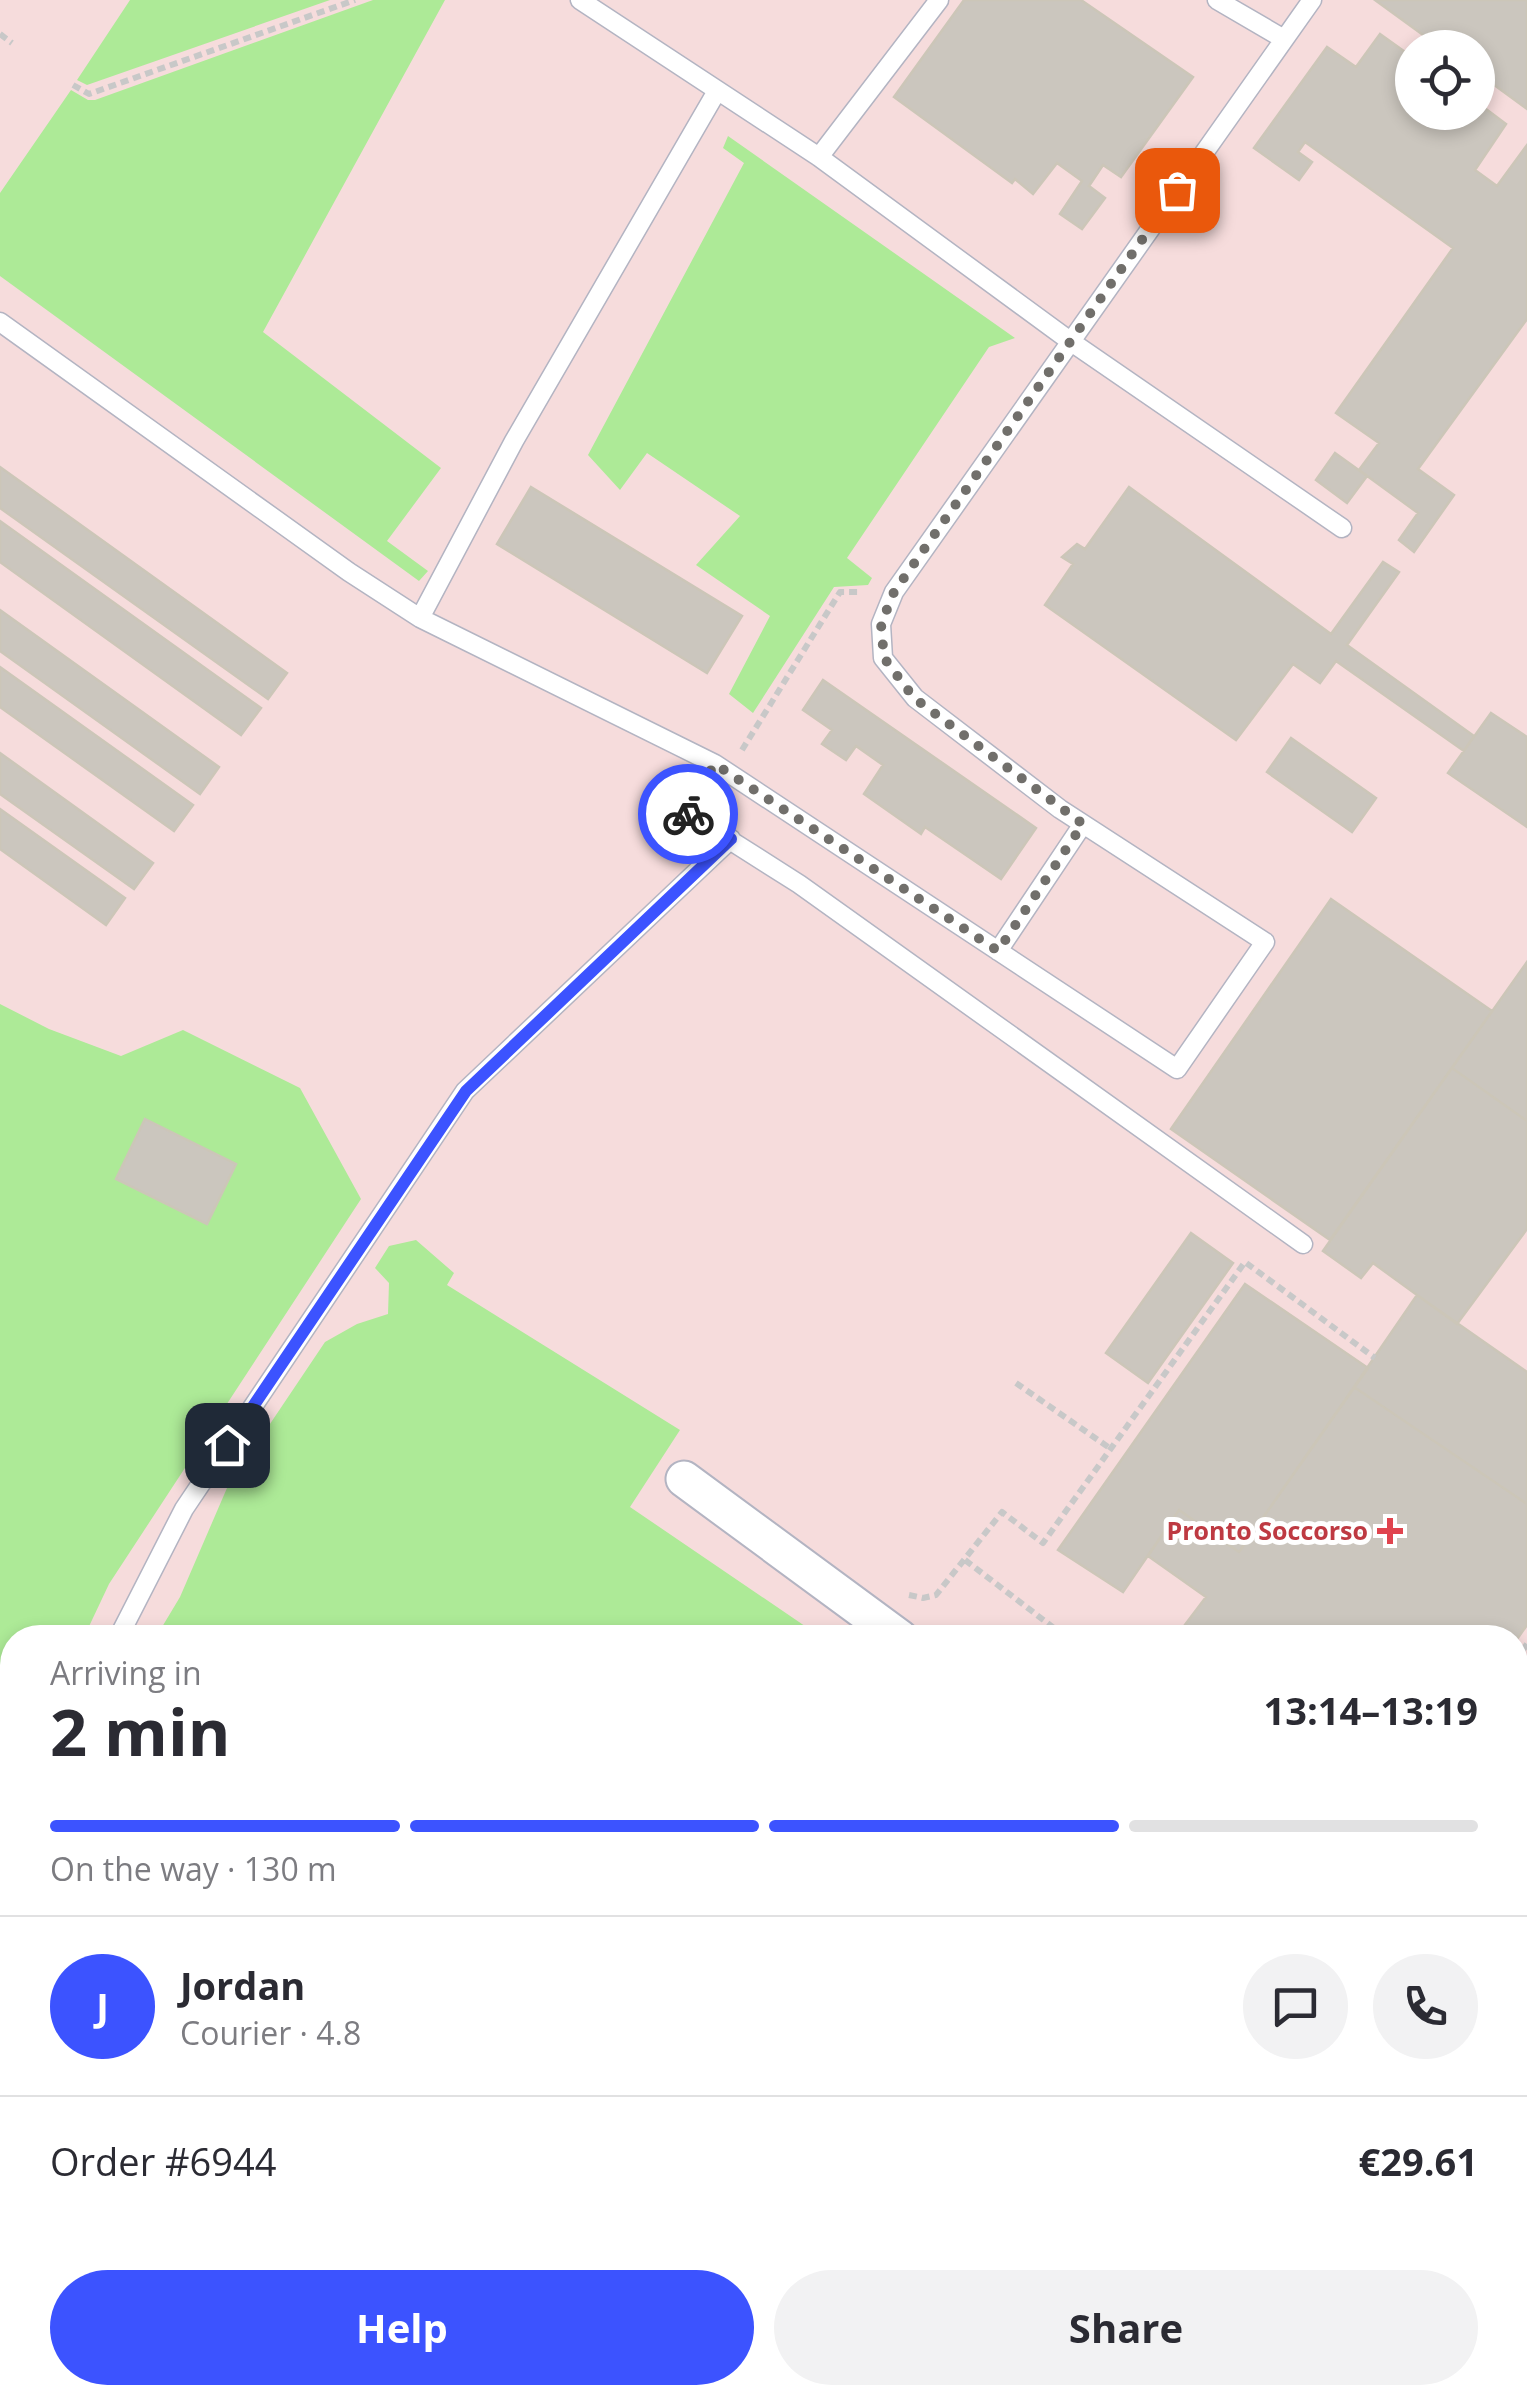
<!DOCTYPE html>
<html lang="en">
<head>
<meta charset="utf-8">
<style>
	body { margin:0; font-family:"Open Sans",sans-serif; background:#f2f2f3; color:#2b2b33; height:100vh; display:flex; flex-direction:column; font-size:38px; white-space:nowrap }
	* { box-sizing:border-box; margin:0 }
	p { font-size:32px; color:#7c7c81 }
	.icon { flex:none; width:55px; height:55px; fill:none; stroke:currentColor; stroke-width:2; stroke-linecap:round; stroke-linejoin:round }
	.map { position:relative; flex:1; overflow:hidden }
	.details { position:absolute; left:0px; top:1625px; width:1528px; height:780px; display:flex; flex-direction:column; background:#fff; border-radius:40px 40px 0 0; box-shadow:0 5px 15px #0003 }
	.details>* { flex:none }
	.fabs { position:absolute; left:1395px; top:30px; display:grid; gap:20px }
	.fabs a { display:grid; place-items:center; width:100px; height:100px; border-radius:50%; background:#fff; box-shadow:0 5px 15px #0003; font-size:50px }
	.pin { position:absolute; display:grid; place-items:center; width:85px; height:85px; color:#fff; margin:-42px; border-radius:20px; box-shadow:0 5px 15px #0006 }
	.courier { position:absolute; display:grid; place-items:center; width:100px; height:100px; margin:-50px; border:8px solid #3c53ff; border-radius:50%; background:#fff; color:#222; box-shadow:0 2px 12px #0007 }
	.head em { font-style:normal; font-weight:700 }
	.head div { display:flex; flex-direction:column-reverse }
	.head { display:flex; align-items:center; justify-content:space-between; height:170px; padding:0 50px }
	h1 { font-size:65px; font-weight:700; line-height:75px }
	.bar { display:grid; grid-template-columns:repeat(4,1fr); gap:15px 10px; align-content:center; height:120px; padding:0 50px }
	.bar i { height:12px; border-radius:8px; background:#e1e1e2 }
	.bar .current { background:#3c53ff }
	.bar p { grid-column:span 4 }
	.line { display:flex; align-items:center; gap:25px; padding:0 50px; border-top:2px solid #e1e1e2 }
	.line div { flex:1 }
	.round { display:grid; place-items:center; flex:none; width:105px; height:105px; border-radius:52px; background:#f2f2f3 }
	.button { display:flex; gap:20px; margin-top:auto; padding:20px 50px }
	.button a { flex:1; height:115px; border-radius:60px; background:#3c53ff; color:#fff; font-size:40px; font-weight:700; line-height:115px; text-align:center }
	.button a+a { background:#f2f2f3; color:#2b2b33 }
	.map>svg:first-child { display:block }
	.medical { fill:#f6dcdc; fill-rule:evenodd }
	.green { fill:#adea97 }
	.building { fill:#cbc6be; stroke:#ccc6b8; stroke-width:2.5 }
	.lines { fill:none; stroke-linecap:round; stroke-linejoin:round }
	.lane-casing { stroke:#b3b4c2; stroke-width:21 }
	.street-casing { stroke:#b3b4c2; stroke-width:39 }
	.path { stroke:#c8c8c8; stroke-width:6; stroke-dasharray:8 5; stroke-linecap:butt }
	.lane { stroke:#fff; stroke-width:18 }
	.street { stroke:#fff; stroke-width:35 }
	.done { stroke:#716f6b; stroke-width:10; stroke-dasharray:0 18 }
	.route { stroke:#3c53ff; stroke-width:12 }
	.health-dot { fill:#e0444e; stroke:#fff; stroke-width:4 }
	.labels { text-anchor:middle; stroke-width:10; stroke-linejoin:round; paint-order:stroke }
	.health-label { font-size:25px; font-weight:bold; fill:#be3a42; stroke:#fff; text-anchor:end }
</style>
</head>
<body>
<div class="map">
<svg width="1527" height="2405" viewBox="0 0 1527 2405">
	<rect width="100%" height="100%" fill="#f0e9df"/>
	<path class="medical" d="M0 0H1527V2129L1515 2124V1638H12V2392L173 2393 163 2405H0ZM1412 48H1478V112H1412Z
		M286 2393H1046L1039 2405H301Z"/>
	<path class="green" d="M130 0H330L87 85 77 80Z
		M373 0H445L263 332 441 468 387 541 428 571 419 581 0 276V193L71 90 88 100H95Z
		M728 136 1015 338 989 347 847 558 872 578 868 585 834 587 753 713 729 694 770 616 696 565 740 516 647 453 620 490 588 455 744 163 723 148Z
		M0 1004 49 1029 121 1056 183 1030 300 1088 361 1199 109 1584 84 1637 12 1638V1791L0 1817Z
		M416 1240 454 1273 447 1285 680 1430 630 1507 821 1637H156L180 1597 227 1488 325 1342 357 1324 388 1314 389 1283 375 1268 389 1246Z
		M12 1879V2392L92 2393 82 2405H0V1900Z
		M1515 1939 1527 1947V2046L1515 2041Z
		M886 2392H1113V2393L1106 2405H883L881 2397Z
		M660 2393H722L743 2405H720L708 2396 700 2405H676Z"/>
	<path class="building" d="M964 0H1081L1193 77 1121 177 1103 165 1089 186 1105 198 1082 229 1060 214 1082 181 1057 163 1033 194 1015 179 1012 183 894 97Z
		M1375 0H1527V109L1478 73V48H1441Z
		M1380 34 1412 57V112H1478V103L1506 124 1475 170 1497 186 1527 145V319L1418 469 1454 495 1414 552 1399 540 1418 513 1359 470 1379 443 1336 413 1453 248 1305 142 1298 152 1312 162 1299 180 1254 148 1327 47 1356 67Z
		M1335 453 1367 476 1347 503 1316 480Z
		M0 467 287 673 268 699 0 508Z
		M531 487 742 616 707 673 497 544Z
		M1129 487 1331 634 1383 562 1399 572 1347 645 1474 736 1464 751 1336 661 1320 683 1293 664 1236 740 1045 605 1073 564 1062 557 1077 544 1085 549Z
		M0 521 261 708 241 735 0 562Z
		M0 610 219 767 200 794 0 651Z
		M0 667 193 805 174 831 0 707Z
		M823 680 1036 828 1001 879 925 827 921 834 864 794 883 765 856 746 846 760 822 744 832 730 803 710Z
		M1491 713 1527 737V827L1448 773Z
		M1291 738 1376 798 1352 832 1267 772Z
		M0 753 153 863 134 889 0 794Z
		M0 809 125 898 106 925 0 849Z
		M1331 899 1492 1011 1330 1240 1171 1129Z
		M1527 962V1121L1452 1068Z
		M1452 1068 1527 1121V1229L1457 1324 1373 1263 1361 1278 1323 1251Z
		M145 1119 236 1164 207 1224 116 1179Z
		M1191 1233 1233 1263 1148 1383 1106 1353Z
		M1245 1284 1368 1368 1239 1552 1179 1510 1123 1592 1058 1550Z
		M1417 1295 1527 1372V1504L1354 1387Z
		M1354 1387 1527 1504V1625L1515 1642V1638H1175L1206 1597 1148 1556 1179 1510 1239 1552Z
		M220 2392H230L246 2405H210Z
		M419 2392H555L569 2405H433Z
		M1273 2392H1324L1345 2405H1266Z"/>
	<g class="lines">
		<defs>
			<path id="lane" d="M580 0 819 157 1070 341 1342 528
				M1217 0 1284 39
				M717 91 514 441 420 618 715 764 684 811 799 884 1303 1244
				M819 157 939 0
				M0 322 349 572 420 618
				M715 764 1177 1069 1265 942 1060 809 915 698 883 658 881 624 894 592 1312 0
				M998 951 1083 824
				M118 1638 184 1509 465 1091 731 839
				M0 1856 12 1838
				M1515 1871 1527 1856
				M125 2405 136 2392"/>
			<path id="street" d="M684 1479 900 1638
				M1515 1916 1527 1918
				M1515 2071 1527 2077"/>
		</defs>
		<use href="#lane" class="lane-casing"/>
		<use href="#street" class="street-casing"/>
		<path class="path" d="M0 34 12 43
			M73 85 89 94 355 0
			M742 750 840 592H862
			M1016 1383 1111 1449
			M965 1560 1067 1638
			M909 1595 923 1598 936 1595 1002 1512 1043 1543 1245 1262 1375 1358
			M1515 1661 1527 1644
			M1515 1724 1527 1733
			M1515 1783 1527 1767
			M1515 1961 1527 1962
			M739 2392 760 2405
			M788 2405 875 2397 879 2392"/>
		<use href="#lane" class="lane"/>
		<use href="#street" class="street"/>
	</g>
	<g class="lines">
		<path class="done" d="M688 814 684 812 715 764 998 951 1083 824 914 698 884 658 881 624 894 592 1177 190"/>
		<path class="route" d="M227 1445 466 1091 731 839 688 814"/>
	</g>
	<path class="health-dot" d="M1385 1516h10v10h10v10h-10v10h-10v-10h-10v-10h10z"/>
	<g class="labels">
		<g class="health-label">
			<text x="1368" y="1540">Pronto Soccorso</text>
		</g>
	</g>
</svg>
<div class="fabs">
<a><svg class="icon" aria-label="locate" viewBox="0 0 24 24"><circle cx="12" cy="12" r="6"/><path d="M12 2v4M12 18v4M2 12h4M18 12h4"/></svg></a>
</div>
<div class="pin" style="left:1177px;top:190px;background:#ea580c"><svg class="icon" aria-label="bag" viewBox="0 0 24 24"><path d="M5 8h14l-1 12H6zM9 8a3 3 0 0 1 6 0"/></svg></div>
<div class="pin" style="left:227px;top:1445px;background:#1f2937"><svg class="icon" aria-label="home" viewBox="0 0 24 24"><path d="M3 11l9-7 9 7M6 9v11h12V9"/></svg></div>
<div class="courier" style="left:688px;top:814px"><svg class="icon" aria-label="bike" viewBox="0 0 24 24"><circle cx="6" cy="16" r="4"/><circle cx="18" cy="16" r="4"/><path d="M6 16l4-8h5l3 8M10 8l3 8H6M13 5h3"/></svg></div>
<section class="details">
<div class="head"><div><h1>2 min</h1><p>Arriving in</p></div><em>13:14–13:19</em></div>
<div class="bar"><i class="current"></i><i class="current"></i><i class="current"></i><i></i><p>On the way · 130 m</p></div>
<div class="line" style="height:180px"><b class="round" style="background:#3c53ff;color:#fff">J</b><div><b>Jordan</b><p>Courier · 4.8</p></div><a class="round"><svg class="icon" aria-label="chat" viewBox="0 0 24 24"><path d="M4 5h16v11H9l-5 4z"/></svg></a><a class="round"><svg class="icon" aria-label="phone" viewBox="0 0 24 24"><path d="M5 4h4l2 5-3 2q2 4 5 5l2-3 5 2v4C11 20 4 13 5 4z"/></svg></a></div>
<div class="line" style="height:130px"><div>Order #6944</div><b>€29.61</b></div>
<div class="button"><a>Help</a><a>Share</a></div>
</section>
</div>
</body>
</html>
